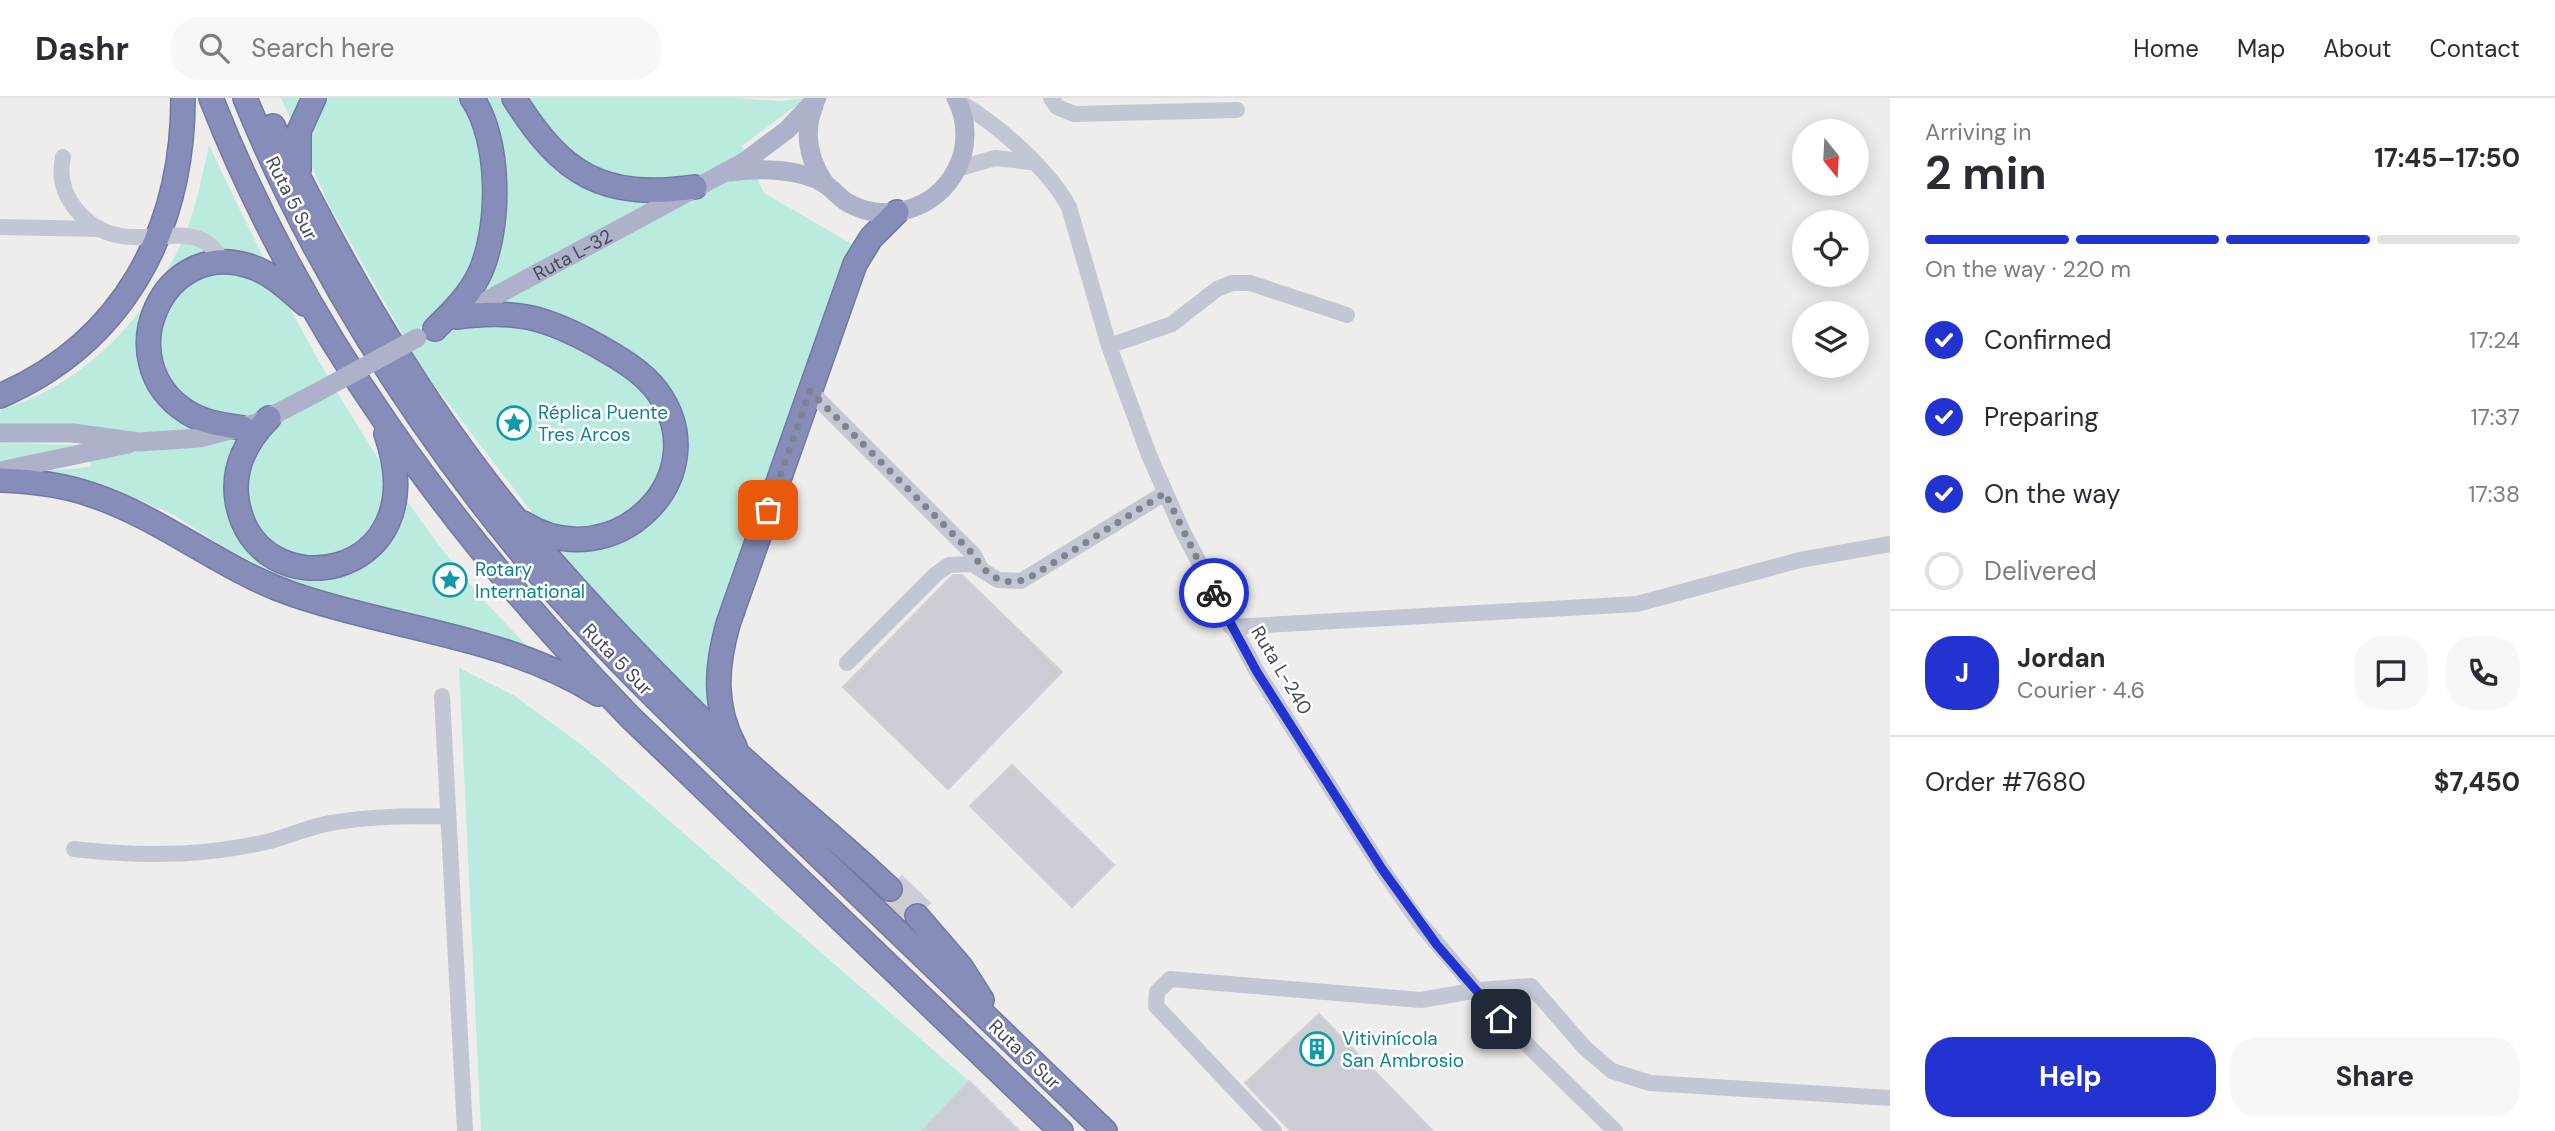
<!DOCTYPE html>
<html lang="en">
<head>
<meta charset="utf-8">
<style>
	body { margin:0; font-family:"DM Sans",sans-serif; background:#f7f7f7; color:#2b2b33; height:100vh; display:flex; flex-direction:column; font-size:26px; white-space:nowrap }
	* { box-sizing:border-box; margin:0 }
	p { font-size:23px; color:#7c7c81 }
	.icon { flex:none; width:38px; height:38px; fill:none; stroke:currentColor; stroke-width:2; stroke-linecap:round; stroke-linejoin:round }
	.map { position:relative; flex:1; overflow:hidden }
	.side { display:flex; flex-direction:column; background:#fff; width:665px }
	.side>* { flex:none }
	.needle { width:46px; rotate:162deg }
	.controls { position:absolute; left:1792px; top:21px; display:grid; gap:14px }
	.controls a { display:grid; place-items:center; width:77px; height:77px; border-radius:50%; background:#fff; box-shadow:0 4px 18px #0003; font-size:35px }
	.pin { position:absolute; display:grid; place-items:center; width:60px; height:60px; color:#fff; margin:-30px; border-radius:14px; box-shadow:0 4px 10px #0006 }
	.courier { position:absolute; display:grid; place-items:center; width:70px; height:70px; margin:-35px; border:5px solid #2233d2; border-radius:50%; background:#fff; color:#222; box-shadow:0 2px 9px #0007 }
	.overview em { font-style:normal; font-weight:700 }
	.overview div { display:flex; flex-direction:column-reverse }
	.overview { display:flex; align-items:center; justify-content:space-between; height:119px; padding:0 35px }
	h1 { font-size:46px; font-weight:700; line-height:52px }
	.bar { display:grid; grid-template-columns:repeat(4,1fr); gap:10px 7px; align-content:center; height:84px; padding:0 35px }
	.bar i { height:9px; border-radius:5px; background:#e1e1e2 }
	.bar .current { background:#2233d2 }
	.bar p { grid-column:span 4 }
	.line { display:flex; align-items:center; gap:18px; padding:0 35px; border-top:2px solid #e1e1e2 }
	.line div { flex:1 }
	.round { display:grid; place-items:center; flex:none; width:74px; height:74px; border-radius:28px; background:#f7f7f7 }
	ol { padding:0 35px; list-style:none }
	li { display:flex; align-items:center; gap:21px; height:77px }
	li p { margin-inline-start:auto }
	li .icon { padding:7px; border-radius:50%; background:#2233d2; color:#fff; stroke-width:4 }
	li:last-child { color:#7c7c81 }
	li i { width:38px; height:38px; border:4px solid #e1e1e2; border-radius:50% }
	.action { display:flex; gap:14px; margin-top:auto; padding:14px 35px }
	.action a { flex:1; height:80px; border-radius:28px; background:#2233d2; color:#fff; font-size:28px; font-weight:700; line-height:80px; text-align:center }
	.action a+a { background:#f7f7f7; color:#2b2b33 }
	header { display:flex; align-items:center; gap:42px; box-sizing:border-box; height:98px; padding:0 35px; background:#fff; border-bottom:2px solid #e1e1e2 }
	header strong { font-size:33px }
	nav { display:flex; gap:38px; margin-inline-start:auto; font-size:24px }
	.search { width:490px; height:63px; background:#f7f7f7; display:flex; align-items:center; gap:18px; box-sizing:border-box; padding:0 24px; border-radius:28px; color:#7c7c81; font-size:26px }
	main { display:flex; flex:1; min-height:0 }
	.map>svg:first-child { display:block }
	.green { fill:#bbebde }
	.building { fill:#cccdd4; stroke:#d0d0d7; stroke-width:2 }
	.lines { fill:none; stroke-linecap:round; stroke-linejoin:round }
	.highway-tunnel { stroke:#cdccce; stroke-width:23; stroke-dasharray:23 11; stroke-linecap:butt }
	.highway-casing { stroke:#7178a4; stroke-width:26 }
	.minor { stroke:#c3c6d3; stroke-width:16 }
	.major { stroke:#adb1ca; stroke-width:19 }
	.highway { stroke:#868db9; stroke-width:23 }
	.major-bridge { stroke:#adb1ca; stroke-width:19 }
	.done { stroke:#80828c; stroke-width:7; stroke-dasharray:0 12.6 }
	.route { stroke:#2233d2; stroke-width:9 }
	.labels { text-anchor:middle; stroke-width:5; stroke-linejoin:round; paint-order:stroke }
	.street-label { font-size:19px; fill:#454958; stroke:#fff }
	.culture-label { font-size:19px; fill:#0d838f; stroke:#fff; text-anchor:start }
</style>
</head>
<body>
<header>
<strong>Dashr</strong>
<div class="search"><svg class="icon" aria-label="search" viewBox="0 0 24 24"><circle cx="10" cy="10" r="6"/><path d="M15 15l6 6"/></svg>Search here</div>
<nav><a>Home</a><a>Map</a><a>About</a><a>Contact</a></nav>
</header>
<main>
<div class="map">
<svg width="1890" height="1033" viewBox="0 0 1890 1033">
	<rect width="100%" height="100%" fill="#efedec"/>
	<path class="green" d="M281 0H737L779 3 806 0 742 48 764 95 852 146 721 524 717 627 601 505 423 272 328 105Z
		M209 47C281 201 361 353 469 485 489 510 513 532 534 556L494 536 390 512 285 481 222 448 172 416 109 389 44 373 90 369 94 331 0 330V312C81 288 142 225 179 150 195 118 201 82 209 47Z
		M0 345 82 347 0 363Z
		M459 570 515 598 583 648 969 983 922 1033H481Z"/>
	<path class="building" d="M953 477H962L1062 574 948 691 843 589Z
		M1012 667 1114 767 1072 809 970 708Z
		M902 778 930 805 927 808 915 804 908 807 903 819 888 805 900 801 903 795 899 781Z
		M1319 916 1433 1033H1291L1245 985Z
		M969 983 1019 1033H922Z"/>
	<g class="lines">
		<path class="highway-tunnel" d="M890 791 917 818"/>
		<defs>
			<path id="highway" d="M211 0C303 235 455 438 629 618L1061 1033
				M245 0C311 163 412 323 524 458 598 547 683 627 766 707 879 816 993 924 1105 1033
				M514 0C562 77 603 102 695 89
				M273 28C335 154 405 279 491 390 555 472 627 548 701 621 761 681 828 732 890 791
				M299 72V33L314 0
				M456 219C516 211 546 219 598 248 619 260 642 273 657 293 720 379 612 482 523 425
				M435 231C452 214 468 199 479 177 501 131 501 42 472 0
				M0 298C124 244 183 132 183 0
				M269 320C247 342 232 369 237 402 254 514 439 485 386 336
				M243 330C224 327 204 325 187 314 107 263 163 137 252 169 273 176 289 192 305 206
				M0 382C30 383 60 386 89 396 161 419 220 471 292 496 395 532 504 537 598 596
				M735 649C713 608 716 569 728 526L855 166 871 140 897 114
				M917 818 961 869 982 902"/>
		</defs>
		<use href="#highway" class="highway-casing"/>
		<path class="minor" d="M1051 0 1057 9 1074 16 1237 12
			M958 3C997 26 1047 69 1069 109L1109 248 1149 357 1182 432 1257 574 1382 771 1419 824 1501 921 1615 1033
			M63 59C59 78 63 95 75 110 124 173 196 105 222 164
			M957 71 995 60 1031 64
			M0 129 99 131
			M1109 248 1172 226 1217 191 1232 185H1250L1347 217
			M810 293 974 457 980 469
			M1231 529 1637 506 1800 462 1890 446
			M847 565 936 476 949 467 972 466 998 482 1021 483 1165 395
			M442 598 465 1033
			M74 751C140 759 205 759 270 743 290 738 310 728 331 725 370 718 409 718 448 718
			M1274 1033 1156 908 1157 894 1170 881 1421 902 1478 892 1531 888 1585 950 1612 973 1650 985 1890 1000"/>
		<g class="major">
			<path d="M814 8C803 35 809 62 825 86"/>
			<path d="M730 74C758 70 800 70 825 86 834 92 840 101 850 106 888 126 937 110 956 72 968 50 968 23 956 0"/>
			<path id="s1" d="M458 218 744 64 787 32 817 0"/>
			<path d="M0 335H73L139 344 200 340 260 324 316 295"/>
			<path d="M0 373 128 346"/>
		</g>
		<use href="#highway" class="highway"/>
		<path class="major-bridge" d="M316 295 417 240"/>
	</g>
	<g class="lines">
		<path class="done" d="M768 412 810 293 974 457C985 478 1005 490 1029 480L1165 395 1214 495"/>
		<path class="route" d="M1214 495 1257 574 1382 771 1437 847 1501 921"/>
	</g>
	<defs>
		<symbol id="sight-ring" viewBox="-11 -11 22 22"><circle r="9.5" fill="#fff" stroke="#0f9aa8" stroke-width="1.5"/><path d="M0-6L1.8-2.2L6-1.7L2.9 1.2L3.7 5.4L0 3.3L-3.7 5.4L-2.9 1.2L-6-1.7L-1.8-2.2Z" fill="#0f9aa8"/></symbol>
		<symbol id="building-ring" viewBox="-11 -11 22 22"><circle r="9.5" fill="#fff" stroke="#0f9aa8" stroke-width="1.5"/><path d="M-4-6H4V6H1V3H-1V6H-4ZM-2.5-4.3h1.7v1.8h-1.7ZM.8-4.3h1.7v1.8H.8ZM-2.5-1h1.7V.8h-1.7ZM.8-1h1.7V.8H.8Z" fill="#0f9aa8"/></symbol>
	</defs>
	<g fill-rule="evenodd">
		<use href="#sight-ring" x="495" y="306" width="38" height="38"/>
		<use href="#sight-ring" x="431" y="463" width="38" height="38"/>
		<use href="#building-ring" x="1298" y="932" width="38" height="38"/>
	</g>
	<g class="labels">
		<g class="street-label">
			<text transform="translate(292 100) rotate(63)" y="7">Ruta 5 Sur</text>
			<text dy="7" stroke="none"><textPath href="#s1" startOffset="130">Ruta L-32</textPath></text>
			<text transform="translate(618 561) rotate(46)" y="7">Ruta 5 Sur</text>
			<text transform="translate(1282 572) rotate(59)" y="7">Ruta L-240</text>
			<text transform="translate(1025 956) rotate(44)" y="7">Ruta 5 Sur</text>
		</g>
		<g class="culture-label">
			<text x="538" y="321">Réplica Puente<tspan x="538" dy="22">Tres Arcos</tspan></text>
			<text x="475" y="478">Rotary<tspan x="475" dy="22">International</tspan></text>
			<text x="1342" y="947">Vitivinícola<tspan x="1342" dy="22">San Ambrosio</tspan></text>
		</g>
	</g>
</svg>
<div class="controls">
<a><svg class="needle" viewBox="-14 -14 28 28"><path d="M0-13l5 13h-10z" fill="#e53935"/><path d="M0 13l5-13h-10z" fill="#7c7c81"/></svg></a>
<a><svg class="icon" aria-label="locate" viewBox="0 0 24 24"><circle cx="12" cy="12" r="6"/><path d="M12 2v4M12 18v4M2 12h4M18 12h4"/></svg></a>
<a><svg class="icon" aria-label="layers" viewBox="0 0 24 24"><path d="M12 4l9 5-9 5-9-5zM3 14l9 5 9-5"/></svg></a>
</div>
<div class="pin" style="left:768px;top:412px;background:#ea580c"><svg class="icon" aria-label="bag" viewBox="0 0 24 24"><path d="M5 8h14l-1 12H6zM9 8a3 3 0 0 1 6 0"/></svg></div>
<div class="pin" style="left:1501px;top:921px;background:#1f2937"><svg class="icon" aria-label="home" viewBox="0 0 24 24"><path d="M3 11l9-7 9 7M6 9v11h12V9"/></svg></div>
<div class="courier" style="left:1214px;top:495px"><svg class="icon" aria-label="bike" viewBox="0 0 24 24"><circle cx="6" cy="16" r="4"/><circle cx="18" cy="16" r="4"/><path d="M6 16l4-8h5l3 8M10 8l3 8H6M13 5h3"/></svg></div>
</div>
<section class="side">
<div class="overview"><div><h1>2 min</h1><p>Arriving in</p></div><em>17:45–17:50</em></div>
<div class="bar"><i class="current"></i><i class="current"></i><i class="current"></i><i></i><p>On the way · 220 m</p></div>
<ol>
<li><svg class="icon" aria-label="check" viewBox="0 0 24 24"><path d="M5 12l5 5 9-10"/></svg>Confirmed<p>17:24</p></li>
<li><svg class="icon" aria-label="check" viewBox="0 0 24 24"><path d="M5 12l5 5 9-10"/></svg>Preparing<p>17:37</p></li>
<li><svg class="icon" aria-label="check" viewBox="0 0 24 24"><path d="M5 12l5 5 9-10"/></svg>On the way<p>17:38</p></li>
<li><i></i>Delivered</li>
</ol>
<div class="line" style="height:126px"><b class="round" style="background:#2233d2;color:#fff">J</b><div><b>Jordan</b><p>Courier · 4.6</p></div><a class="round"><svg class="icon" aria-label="chat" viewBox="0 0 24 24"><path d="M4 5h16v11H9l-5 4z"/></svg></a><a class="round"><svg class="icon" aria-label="phone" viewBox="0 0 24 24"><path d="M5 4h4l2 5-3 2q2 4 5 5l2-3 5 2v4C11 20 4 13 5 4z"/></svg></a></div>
<div class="line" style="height:91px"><div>Order #7680</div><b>$7,450</b></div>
<div class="action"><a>Help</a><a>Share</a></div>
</section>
</main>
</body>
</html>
